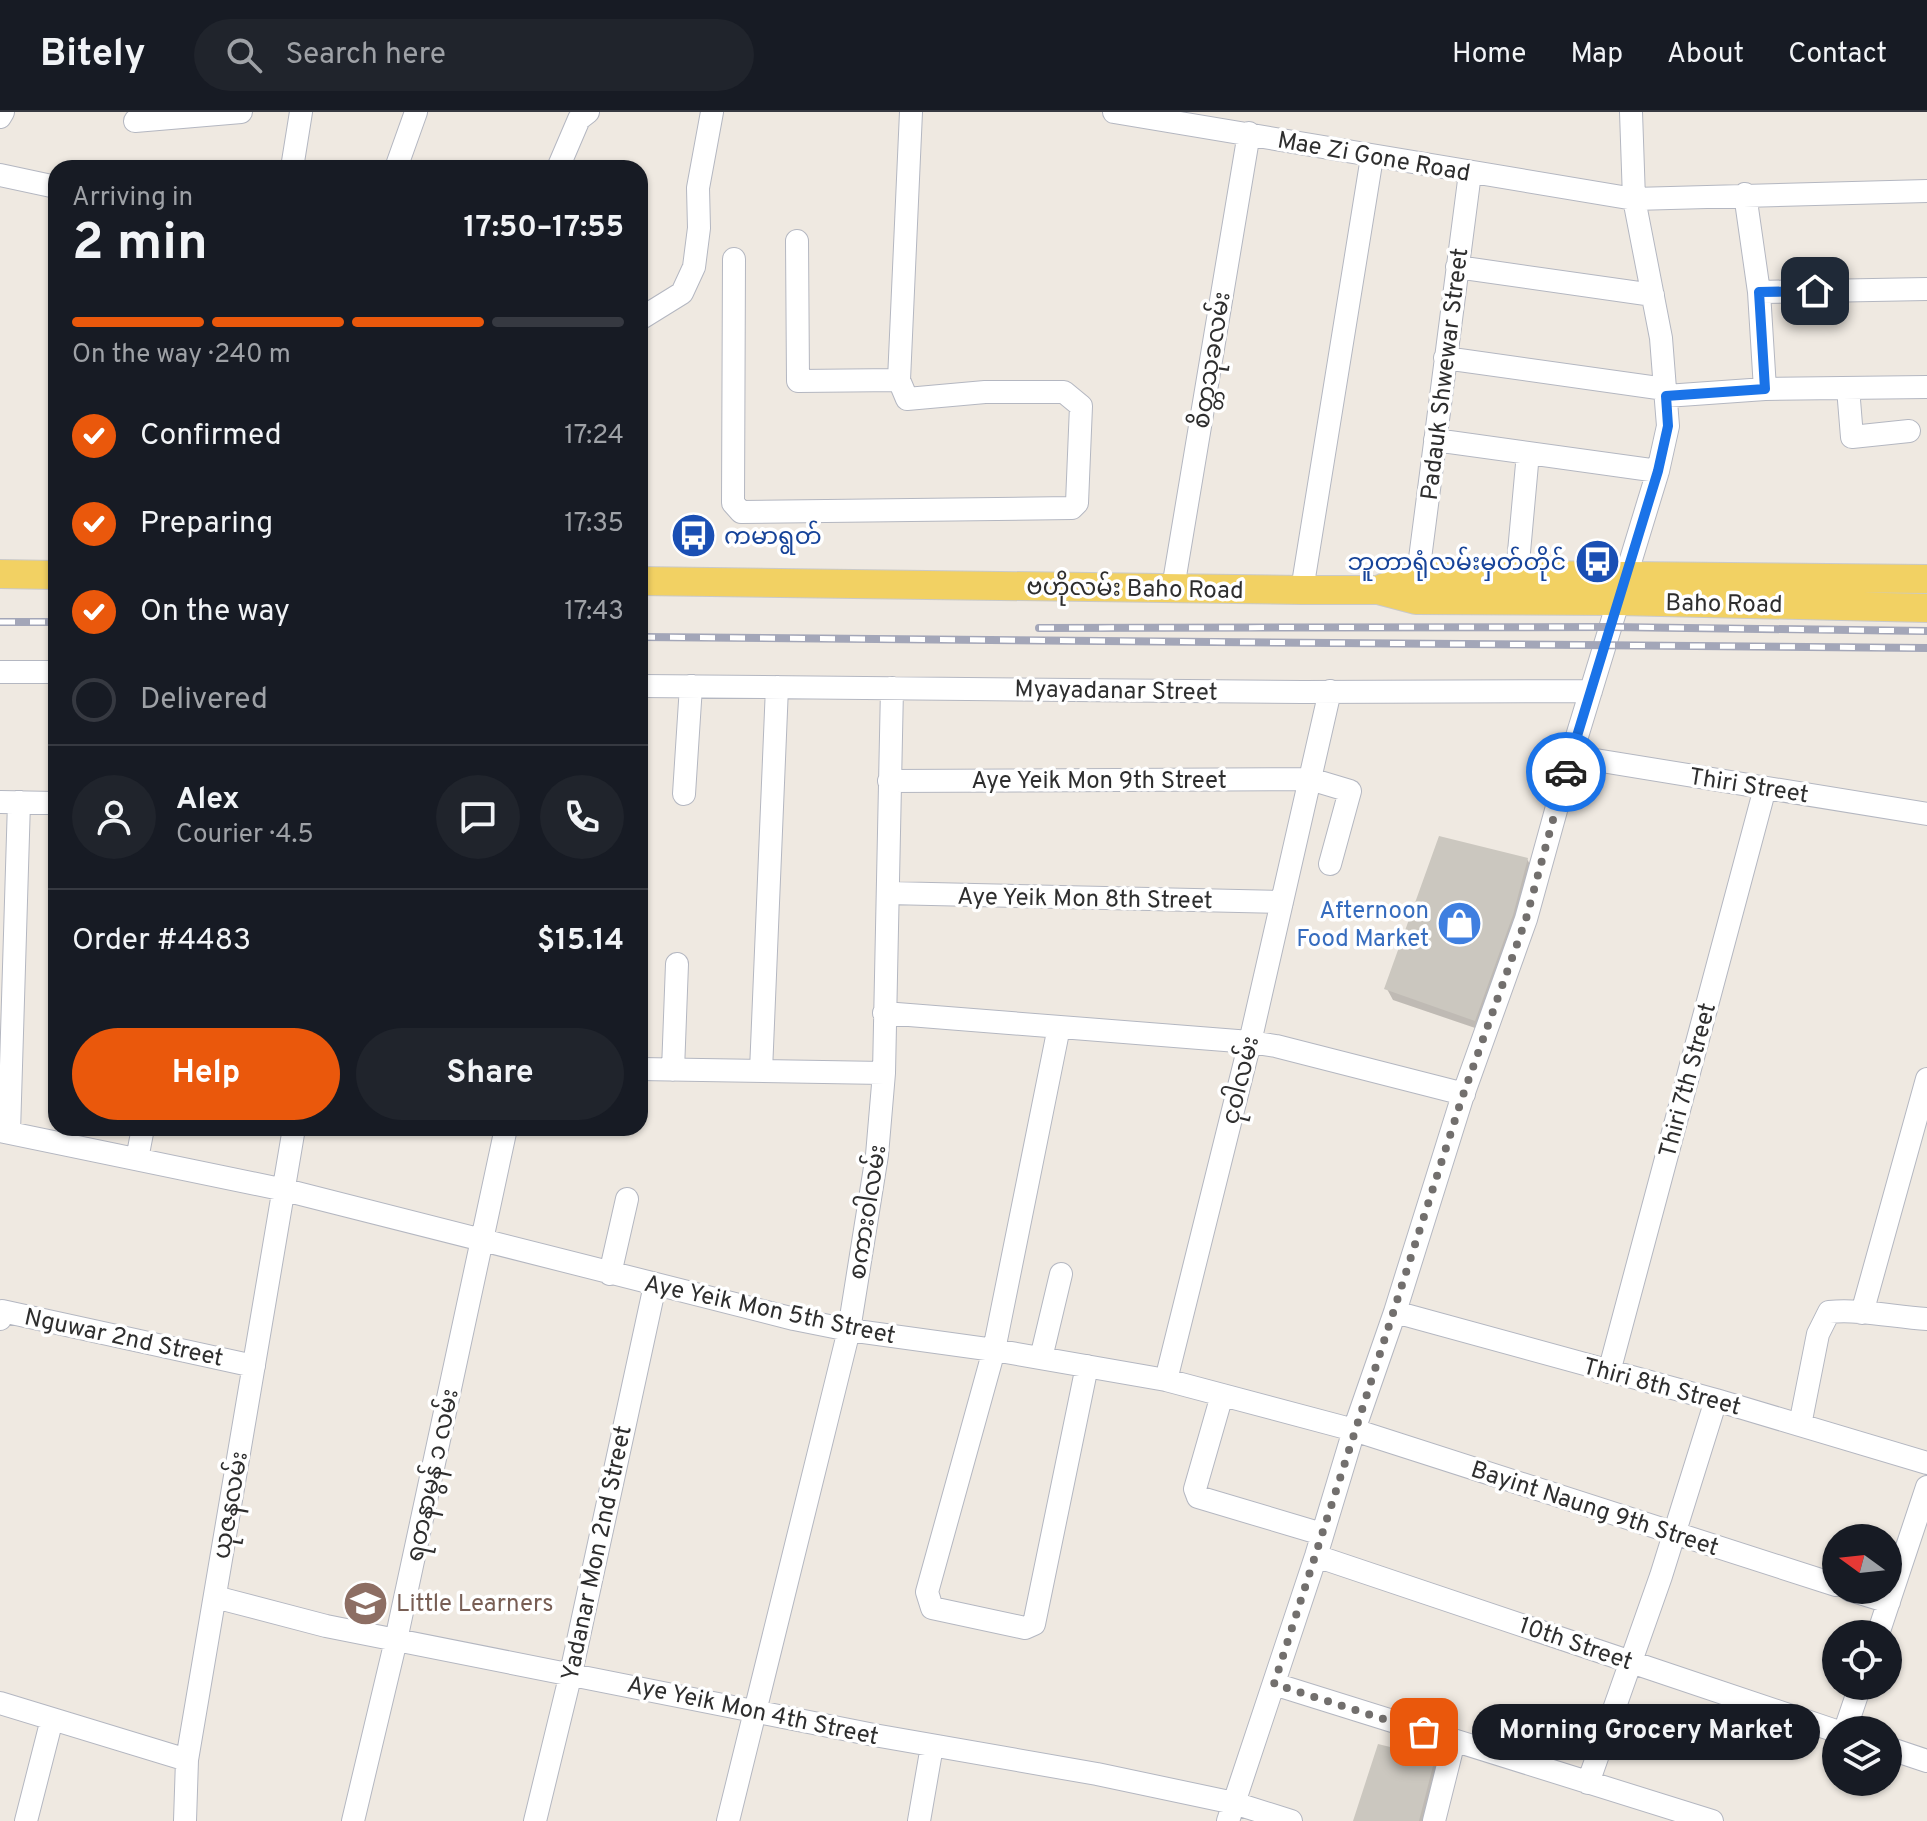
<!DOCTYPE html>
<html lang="en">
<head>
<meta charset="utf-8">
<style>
	body { margin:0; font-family:Overpass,"Noto Sans Myanmar",sans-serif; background:#20242c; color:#f1f3f6; height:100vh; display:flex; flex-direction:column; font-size:30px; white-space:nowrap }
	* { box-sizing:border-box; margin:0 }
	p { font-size:26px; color:#9ea1a6 }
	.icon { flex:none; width:44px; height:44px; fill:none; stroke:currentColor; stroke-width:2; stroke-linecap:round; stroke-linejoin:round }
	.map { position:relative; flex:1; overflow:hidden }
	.side { position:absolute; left:48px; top:48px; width:600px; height:976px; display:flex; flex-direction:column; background:#171b24; border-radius:24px; box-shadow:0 2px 6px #0004 }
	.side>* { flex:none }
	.needle { width:52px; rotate:285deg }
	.controls { position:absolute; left:1822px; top:1412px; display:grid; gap:16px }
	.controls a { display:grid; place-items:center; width:80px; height:80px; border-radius:50%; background:#171b24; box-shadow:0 2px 6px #0004; font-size:40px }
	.pin { position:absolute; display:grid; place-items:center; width:68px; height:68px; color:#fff; margin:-34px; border-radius:16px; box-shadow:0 4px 12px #0006 }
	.courier { position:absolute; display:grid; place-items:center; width:80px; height:80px; margin:-40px; border:6px solid #1a73e8; border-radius:50%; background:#fff; color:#222; box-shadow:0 2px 10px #0007 }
	.bubble { position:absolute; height:56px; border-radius:28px; background:#171b24; box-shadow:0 2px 6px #0004; font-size:26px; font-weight:700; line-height:56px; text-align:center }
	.head em { font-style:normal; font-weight:700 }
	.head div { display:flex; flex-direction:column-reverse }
	.head { display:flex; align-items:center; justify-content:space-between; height:136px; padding:0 24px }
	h1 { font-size:52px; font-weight:700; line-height:60px }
	.bar { display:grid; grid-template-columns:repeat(4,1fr); gap:12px 8px; align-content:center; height:96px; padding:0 24px }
	.bar i { height:10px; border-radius:6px; background:#363941 }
	.bar .current { background:#ea580c }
	.bar p { grid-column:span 4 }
	.line { display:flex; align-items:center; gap:20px; padding:0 24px; border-top:2px solid #363941 }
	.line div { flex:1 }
	.round { display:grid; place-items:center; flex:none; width:84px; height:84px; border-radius:42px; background:#20242c }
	ol { padding:0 24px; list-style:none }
	li { display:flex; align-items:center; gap:24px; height:88px }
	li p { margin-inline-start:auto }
	li .icon { padding:8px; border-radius:50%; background:#ea580c; color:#fff; stroke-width:4 }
	li:last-child { color:#9ea1a6 }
	li i { width:44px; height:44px; border:4px solid #363941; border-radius:50% }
	.button { display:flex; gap:16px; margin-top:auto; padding:16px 24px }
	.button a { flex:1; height:92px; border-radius:48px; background:#ea580c; color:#fff; font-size:32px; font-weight:700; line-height:92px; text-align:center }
	.button a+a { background:#20242c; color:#f1f3f6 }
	header { display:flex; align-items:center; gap:48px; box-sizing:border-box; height:112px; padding:0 40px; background:#171b24; border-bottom:2px solid #363941 }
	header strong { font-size:38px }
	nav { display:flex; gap:44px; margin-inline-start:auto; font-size:28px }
	.search { width:560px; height:72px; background:#20242c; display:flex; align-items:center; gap:20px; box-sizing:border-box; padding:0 28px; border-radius:44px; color:#9ea1a6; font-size:30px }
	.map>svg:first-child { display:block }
	.shadow { fill:#0003 }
	.building { fill:#cbc7bf }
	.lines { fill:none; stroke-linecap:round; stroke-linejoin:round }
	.minor-casing { stroke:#b4b7c1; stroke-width:24 }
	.major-casing { stroke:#c9c9c9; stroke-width:30 }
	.minor { stroke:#fff; stroke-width:22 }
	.major { stroke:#f2d163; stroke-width:28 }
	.rail-casing { stroke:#a3a6b8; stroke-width:8 }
	.rail { stroke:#fff; stroke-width:5; stroke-dasharray:15; stroke-linecap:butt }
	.done { stroke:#726f6d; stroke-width:8; stroke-dasharray:0 14.4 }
	.route { stroke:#1a73e8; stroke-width:10 }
	.labels { text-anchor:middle; stroke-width:7; stroke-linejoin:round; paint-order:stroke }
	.street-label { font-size:24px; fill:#2e2e2e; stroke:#fff }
	.transit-label { font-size:24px; fill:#164399; stroke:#fff; text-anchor:start }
	.shop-label { font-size:24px; fill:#366cbe; stroke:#fff; text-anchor:end }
	.education-label { font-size:24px; fill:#785e54; stroke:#fff; text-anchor:start }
</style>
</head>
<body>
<header>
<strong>Bitely</strong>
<div class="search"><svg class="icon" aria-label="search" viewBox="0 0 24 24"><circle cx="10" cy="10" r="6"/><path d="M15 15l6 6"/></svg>Search here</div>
<nav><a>Home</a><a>Map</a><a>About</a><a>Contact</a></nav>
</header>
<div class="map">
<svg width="1927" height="1709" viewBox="0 0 1927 1709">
	<rect width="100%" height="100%" fill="#efe9e1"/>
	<path class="shadow" d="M1527 747 1533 758 1481 918 1393 888 1387 877Z
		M1434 1648 1440 1659 1427 1709H1355Z"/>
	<path class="building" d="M1439 724 1528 746 1513 803 1475 909 1384 877Z
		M1378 1632 1435 1646 1419 1709H1353Z"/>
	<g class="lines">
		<defs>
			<path id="minor" d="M1114 0 1634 87 1927 79
				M0 5 3 0
				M135 9 241 0
				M292 56 301 0
				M396 56 416 0
				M558 56 579 7 588 0
				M0 63 56 75
				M1745 82 1759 180 1765 277
				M797 129 798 269 899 268
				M734 147 733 391 741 400 1072 396 1077 391 1081 294 1064 280H985L907 287 899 268 911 0
				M1457 155 1653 183
				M1759 180 1927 177
				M640 207 682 181 694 155 699 116 698 76 712 0
				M1445 246 1665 277
				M1848 276 1852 325 1909 319
				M1666 284 1765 277 1927 275
				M1435 328 1658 359
				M1418 462 1470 61
				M1517 462 1528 341
				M1173 476 1249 21
				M1302 478 1372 45
				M0 560H56
				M640 574 1303 580 1591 579
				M1571 644 1927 702
				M889 669 1310 667 1350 679 1330 752
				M684 682 691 574
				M0 690 56 691
				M888 781 1282 790
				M884 901 1250 930 1276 934 1464 982
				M1059 915 994 1238 927 1480 932 1496 1025 1516 1034 1512 1087 1254
				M640 957 884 961
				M673 958 677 852
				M761 959 777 575
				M0 1019 285 1078 794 1207 849 1218 994 1238 1166 1268 1354 1318 1836 1473
				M9 1020 19 690
				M137 1047 143 1016
				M610 1162 627 1087
				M1395 1200 1716 1288 1927 1351
				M1862 1201 1927 967
				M0 1207 2 1199 254 1254
				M1041 1246 1061 1162
				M1609 1260 1765 676
				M1166 1268 1250 930 1330 579
				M1222 1283 1195 1377 1198 1385 1322 1422
				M1800 1313 1818 1222 1829 1200C1861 1197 1894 1205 1927 1207
				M1316 1444 1836 1619
				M1850 1478 1889 1490
				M215 1485 326 1514 874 1623 1097 1662 1234 1691 1291 1709
				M1878 1522 1927 1375
				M1274 1572 1712 1709
				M0 1591 187 1648
				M1845 1618 1860 1574
				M1888 1636 1927 1649
				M1588 1671 1661 1464 1716 1288
				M26 1709 52 1607
				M185 1709 187 1648 294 1016
				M353 1709 396 1528 506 1016
				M535 1709 571 1561 655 1173
				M728 1709 849 1218 877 1043 884 961 892 576
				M919 1709 932 1634
				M1228 1709 1316 1444 1354 1318 1395 1200 1462 986 1526 807 1571 644 1658 359 1668 314 1665 277 1661 226 1634 87 1631 0
				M1434 1709 1454 1629"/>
			<path id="major" d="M0 462 56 463
				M640 469 1302 478H1378L1418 462 1927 467
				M1378 478 1416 488 1619 489 1927 496"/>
		</defs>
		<use href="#minor" class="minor-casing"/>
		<use href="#major" class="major-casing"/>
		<use href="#minor" class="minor"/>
		<use href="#major" class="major"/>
		<defs>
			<path id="rail" d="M0 510H56
				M1039 516 1611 515 1927 519
				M640 525 1927 536"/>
		</defs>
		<use href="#rail" class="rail-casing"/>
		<use href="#rail" class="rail"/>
	</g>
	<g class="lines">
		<path class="done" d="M1424 1620 1274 1572 1462 986 1526 807 1566 660"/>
		<path class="route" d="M1566 660 1658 359 1668 314 1666 284 1765 277 1759 180 1815 179"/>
	</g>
	<defs>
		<symbol id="bus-disc" viewBox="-11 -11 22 22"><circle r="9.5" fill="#1a4fb4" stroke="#fff"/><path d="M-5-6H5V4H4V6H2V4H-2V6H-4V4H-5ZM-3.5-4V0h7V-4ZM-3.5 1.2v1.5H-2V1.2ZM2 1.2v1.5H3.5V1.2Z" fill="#fff"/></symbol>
		<symbol id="shop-disc" viewBox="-11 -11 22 22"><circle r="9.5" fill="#3f7fe0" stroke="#fff"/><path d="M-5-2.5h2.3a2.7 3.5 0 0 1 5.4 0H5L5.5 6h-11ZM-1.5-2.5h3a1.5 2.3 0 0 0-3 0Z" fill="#fff"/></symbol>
		<symbol id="school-disc" viewBox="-11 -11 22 22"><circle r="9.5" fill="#8d6e63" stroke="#fff"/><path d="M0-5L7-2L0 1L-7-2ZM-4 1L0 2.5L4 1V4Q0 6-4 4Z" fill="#fff"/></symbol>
	</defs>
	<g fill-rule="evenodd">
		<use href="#bus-disc" x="668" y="398" width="51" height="51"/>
		<use href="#bus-disc" x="1572" y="424" width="51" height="51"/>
		<use href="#shop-disc" x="1434" y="786" width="51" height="51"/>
		<use href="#school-disc" x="340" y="1466" width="51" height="51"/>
	</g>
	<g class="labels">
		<g class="street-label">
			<text transform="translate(1374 44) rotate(10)" y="8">Mae Zi Gone Road</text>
			<text transform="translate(1211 248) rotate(-81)" y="8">စိတ္တသုခလမ်း</text>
			<text transform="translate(1444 262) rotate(-83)" y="8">Padauk Shwewar Street</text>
			<text transform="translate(1135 476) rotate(1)" y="8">ဗဟိုလမ်း Baho Road</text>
			<text transform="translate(1724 491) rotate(1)" y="8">Baho Road</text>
			<text transform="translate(1116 578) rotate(1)" y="8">Myayadanar Street</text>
			<text x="1099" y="676">Aye Yeik Mon 9th Street</text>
			<text transform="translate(1749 673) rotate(9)" y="8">Thiri Street</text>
			<text transform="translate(1085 786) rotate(1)" y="8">Aye Yeik Mon 8th Street</text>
			<text transform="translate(1240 968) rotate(-76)" y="8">ငုဝါလမ်း</text>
			<text transform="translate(1687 968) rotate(-75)" y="8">Thiri 7th Street</text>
			<text transform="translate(867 1100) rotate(-81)" y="8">စကား၀ါလမ်း</text>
			<text transform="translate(770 1197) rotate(12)" y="8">Aye Yeik Mon 5th Street</text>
			<text transform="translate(124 1225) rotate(12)" y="8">Nguwar 2nd Street</text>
			<text transform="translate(1662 1274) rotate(15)" y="8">Thiri 8th Street</text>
			<text transform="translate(432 1363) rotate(-78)" y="8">ရတနာမွန် ၁ လမ်း</text>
			<text transform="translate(230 1393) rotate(-80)" y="8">ယုဇနလမ်း</text>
			<text transform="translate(1595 1396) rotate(18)" y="8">Bayint Naung 9th Street</text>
			<text transform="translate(596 1441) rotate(-78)" y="8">Yadanar Mon 2nd Street</text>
			<text transform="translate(1576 1531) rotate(19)" y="8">10th Street</text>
			<text transform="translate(753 1598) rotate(12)" y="8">Aye Yeik Mon 4th Street</text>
		</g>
		<g class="transit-label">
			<text x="724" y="432">ကမာရွတ်</text>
			<text x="1566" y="458" text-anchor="end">ဘူတာရုံလမ်းမှတ်တိုင်</text>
		</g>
		<g class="shop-label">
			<text x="1429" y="806">Afternoon<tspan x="1429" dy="28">Food Market</tspan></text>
		</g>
		<g class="education-label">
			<text x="396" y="1499">Little Learners</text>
		</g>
	</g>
</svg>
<div class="controls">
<a><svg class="needle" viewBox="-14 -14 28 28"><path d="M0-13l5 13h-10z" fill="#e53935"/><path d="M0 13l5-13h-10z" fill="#9ea1a6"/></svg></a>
<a><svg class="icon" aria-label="locate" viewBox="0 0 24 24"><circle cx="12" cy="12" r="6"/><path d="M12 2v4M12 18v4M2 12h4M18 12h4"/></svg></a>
<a><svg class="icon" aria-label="layers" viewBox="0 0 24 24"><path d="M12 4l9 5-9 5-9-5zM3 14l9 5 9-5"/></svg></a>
</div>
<div class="pin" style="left:1424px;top:1620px;background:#ea580c"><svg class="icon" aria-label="bag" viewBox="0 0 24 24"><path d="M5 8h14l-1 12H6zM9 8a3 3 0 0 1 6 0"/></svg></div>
<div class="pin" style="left:1815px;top:179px;background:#1f2937"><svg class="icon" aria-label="home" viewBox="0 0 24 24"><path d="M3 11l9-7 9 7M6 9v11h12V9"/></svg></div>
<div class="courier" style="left:1566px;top:660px"><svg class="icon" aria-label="car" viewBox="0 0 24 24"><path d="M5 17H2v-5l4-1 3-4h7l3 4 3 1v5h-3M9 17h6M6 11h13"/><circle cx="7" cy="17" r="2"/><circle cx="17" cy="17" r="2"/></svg></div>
<div class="bubble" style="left:1472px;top:1592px;width:348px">Morning Grocery Market</div>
<section class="side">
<div class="head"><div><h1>2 min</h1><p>Arriving in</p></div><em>17:50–17:55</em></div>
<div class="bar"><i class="current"></i><i class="current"></i><i class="current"></i><i></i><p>On the way · 240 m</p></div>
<ol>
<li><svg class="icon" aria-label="check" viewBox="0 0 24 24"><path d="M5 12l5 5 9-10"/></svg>Confirmed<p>17:24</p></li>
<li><svg class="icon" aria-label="check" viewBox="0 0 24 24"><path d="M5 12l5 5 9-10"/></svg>Preparing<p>17:35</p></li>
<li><svg class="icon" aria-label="check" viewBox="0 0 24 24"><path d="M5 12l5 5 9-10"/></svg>On the way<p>17:43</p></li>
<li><i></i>Delivered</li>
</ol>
<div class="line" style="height:144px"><a class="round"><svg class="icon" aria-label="person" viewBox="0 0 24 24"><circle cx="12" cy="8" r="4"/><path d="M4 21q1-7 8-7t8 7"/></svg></a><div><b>Alex</b><p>Courier · 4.5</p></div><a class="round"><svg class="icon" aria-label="chat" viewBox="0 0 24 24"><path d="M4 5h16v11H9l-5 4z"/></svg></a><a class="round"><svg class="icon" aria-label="phone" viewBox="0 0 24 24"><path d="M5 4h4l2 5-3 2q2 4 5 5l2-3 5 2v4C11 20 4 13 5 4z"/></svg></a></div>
<div class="line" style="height:104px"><div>Order #4483</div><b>$15.14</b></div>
<div class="button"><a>Help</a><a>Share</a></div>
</section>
</div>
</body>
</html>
